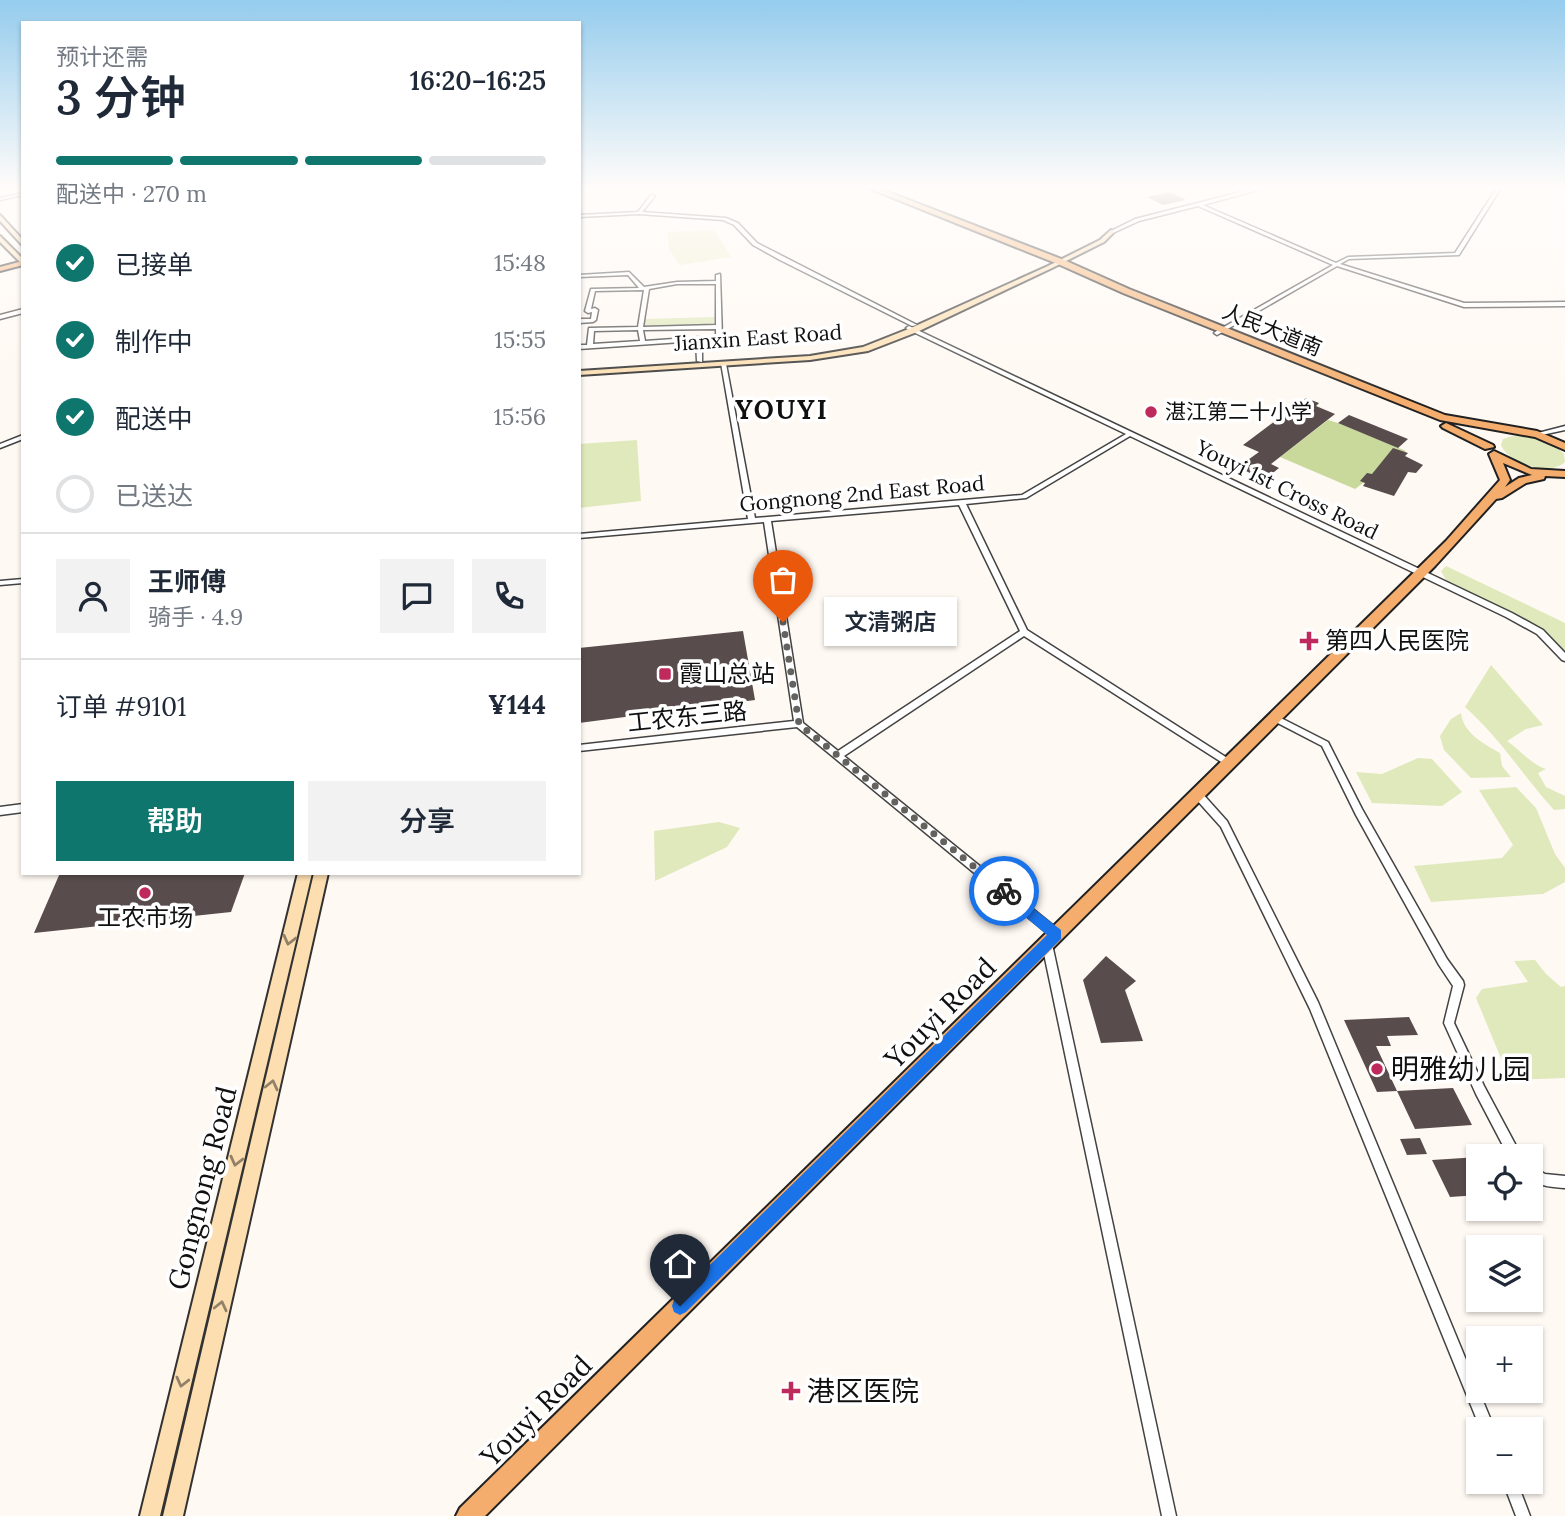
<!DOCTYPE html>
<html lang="zh">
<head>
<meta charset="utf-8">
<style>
	body { margin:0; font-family:Lora,"Noto Sans SC",serif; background:#f2f2f3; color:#1f2937; height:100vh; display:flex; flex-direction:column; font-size:26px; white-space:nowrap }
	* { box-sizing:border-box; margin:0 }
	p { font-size:23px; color:#747a83 }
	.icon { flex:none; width:38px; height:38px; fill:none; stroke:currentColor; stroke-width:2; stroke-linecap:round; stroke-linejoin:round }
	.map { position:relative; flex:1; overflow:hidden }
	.drawer { position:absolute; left:21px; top:21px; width:560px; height:854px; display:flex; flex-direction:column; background:#fff; border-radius:0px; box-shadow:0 2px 5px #0004 }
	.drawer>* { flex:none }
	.fabs { position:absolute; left:1466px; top:1144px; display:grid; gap:14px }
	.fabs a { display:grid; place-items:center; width:77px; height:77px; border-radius:0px; background:#fff; box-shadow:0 2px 5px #0004; font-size:35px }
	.pin { position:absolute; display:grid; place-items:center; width:60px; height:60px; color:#fff; margin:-72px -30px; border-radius:50% 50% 50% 0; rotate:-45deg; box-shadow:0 0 7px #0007 }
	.pin .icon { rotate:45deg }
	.courier { position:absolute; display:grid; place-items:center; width:70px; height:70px; margin:-35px; border:5px solid #1a73e8; border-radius:50%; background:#fff; color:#222; box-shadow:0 2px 9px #0007 }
	.bubble { position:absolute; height:49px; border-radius:0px; background:#fff; box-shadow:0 2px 5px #0004; font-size:23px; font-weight:600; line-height:49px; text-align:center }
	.headline em { font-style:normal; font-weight:600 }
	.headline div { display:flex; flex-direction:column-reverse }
	.headline { display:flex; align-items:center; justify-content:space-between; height:119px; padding:0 35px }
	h1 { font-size:46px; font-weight:600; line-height:52px }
	.bar { display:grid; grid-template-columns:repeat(4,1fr); gap:10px 7px; align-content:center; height:84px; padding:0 35px }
	.bar i { height:9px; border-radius:5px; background:#e0e1e3 }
	.bar .active { background:#0f766e }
	.bar p { grid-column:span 4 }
	.line { display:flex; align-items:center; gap:18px; padding:0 35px; border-top:2px solid #e0e1e3 }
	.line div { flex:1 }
	.round { display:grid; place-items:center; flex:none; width:74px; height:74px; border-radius:0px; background:#f2f2f3 }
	ol { padding:0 35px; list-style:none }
	li { display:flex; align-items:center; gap:21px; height:77px }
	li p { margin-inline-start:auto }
	li .icon { padding:7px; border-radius:50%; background:#0f766e; color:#fff; stroke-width:4 }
	li:last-child { color:#747a83 }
	li i { width:38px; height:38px; border:4px solid #e0e1e3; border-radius:50% }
	.action { display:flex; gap:14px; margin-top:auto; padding:14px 35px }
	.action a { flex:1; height:80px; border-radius:0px; background:#0f766e; color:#fff; font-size:28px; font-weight:600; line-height:80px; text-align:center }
	.action a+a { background:#f2f2f3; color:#1f2937 }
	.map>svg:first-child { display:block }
	.green { fill:#e0e9bc }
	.forest { fill:#c9d99c }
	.pitch { fill:#eef0ce }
	.building { fill:#584d4c }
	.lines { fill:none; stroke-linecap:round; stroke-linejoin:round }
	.street-casing { stroke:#434343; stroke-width:3 }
	.secondary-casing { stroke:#323232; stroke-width:4 }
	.primary-casing { stroke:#212121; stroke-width:4 }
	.street { fill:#fff; fill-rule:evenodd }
	.secondary { fill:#fcdeb0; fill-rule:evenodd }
	.primary { fill:#f4ad6d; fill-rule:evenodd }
	.oneway { stroke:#928168 }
	.route { fill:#1a73e8 }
	.done { stroke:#64625f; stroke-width:7; stroke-dasharray:0 12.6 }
	.poi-dot { fill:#bd2a5b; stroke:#fff; stroke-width:2.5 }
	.labels { text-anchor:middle; stroke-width:7; stroke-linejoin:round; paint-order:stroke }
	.far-street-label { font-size:21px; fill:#101010; stroke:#fff }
	.far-poi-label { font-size:21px; fill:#101010; stroke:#fff; text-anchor:start }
	.poi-label { font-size:24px; fill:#101010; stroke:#fff; text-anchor:start }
	.street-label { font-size:24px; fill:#101010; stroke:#fff }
	.far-district-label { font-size:26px; font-weight:bold; letter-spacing:2px; fill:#101010; stroke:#fff }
	.near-street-label { font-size:28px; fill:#101010; stroke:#fff }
	.near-poi-label { font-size:28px; fill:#101010; stroke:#fff; text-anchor:start }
</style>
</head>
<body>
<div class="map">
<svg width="1565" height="1516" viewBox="0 0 1565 1516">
	<rect width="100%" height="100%" fill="#fff9f3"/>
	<path class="green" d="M714 317V325L644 326 645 319Z
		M1513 436C1532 436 1551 440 1564 454L1565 462C1549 477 1509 464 1501 445L1503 439Z
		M637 440 641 501 579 508V444Z
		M1446 566 1565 623V651L1528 621 1446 580 1441 571Z
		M1491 665 1543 725 1526 729 1507 741C1519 749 1532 765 1546 769L1538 773 1546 787 1565 796V809L1554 810C1523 776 1501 739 1465 707Z
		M1461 713C1463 733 1484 744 1500 753L1502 766 1511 777 1471 778 1444 750 1440 736 1451 719Z
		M1418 758 1432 759 1462 792 1442 806 1372 803 1356 772 1382 774Z
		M1516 787 1536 808 1555 854 1565 868V882L1543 894 1431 902 1414 866 1502 858 1513 845 1479 790Z
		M719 822 740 828 727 847 655 881 654 831Z
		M1535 960 1546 974 1561 987 1565 986V1078L1510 1080 1476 998 1482 989 1528 982 1514 961Z"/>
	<path class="forest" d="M1328 420 1338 423 1406 451 1355 489 1280 457Z"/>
	<path class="pitch" d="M714 230 731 257 680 265 669 249 667 232Z"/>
	<path class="building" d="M1170 192 1186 200 1163 205 1147 197Z
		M1306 398 1319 403 1316 406 1335 414 1271 464 1279 468 1264 480 1238 467 1259 452 1243 445Z
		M1349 415 1408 439 1398 448 1338 423Z
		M1393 448 1408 453 1405 456 1423 465 1416 473 1408 472 1394 496 1363 486 1365 483 1360 481 1367 473 1372 474Z
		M743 631 755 700 579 723V648Z
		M60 873H245L231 912 34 933Z
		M1106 956 1136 981 1125 990 1143 1041 1101 1043 1083 980Z
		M1409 1017 1418 1035 1387 1036 1391 1046H1376L1397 1091 1377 1092 1344 1020Z
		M1453 1088 1472 1125 1415 1129 1397 1091Z
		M1420 1138 1427 1154 1407 1155 1400 1139Z
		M1479 1157V1195L1450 1197 1432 1160Z"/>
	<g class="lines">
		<defs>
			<path id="street" d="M1264 186H1273L1203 205 1336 263 1348 257 1455 253 1498 186H1502L1459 255 1349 259 1340 264 1464 303 1565 302V306L1464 307 1337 266 1217 335 1214 333 1215 332 1333 265 1198 206 1139 221 1113 233 1109 232 1135 219Z
				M23 193V195L0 200V198Z
				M651 195 655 196 642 212 726 218 738 223 757 243 917 325 912 326 780 260 753 245 734 225 723 220 639 214 579 217V215L638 212Z
				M629 272 644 287 677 282 716 281V275L720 274 722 337 719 339 702 340V362L697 361 696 341 579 349V345H587L589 328 638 327 644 290 595 291 591 309 595 308 598 310 596 320 593 322 579 323V319H591L592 312 588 313 585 311 591 289 639 288 628 275 579 277V275ZM677 284H716V325L643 327 649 289ZM716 329V336L645 341 643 330ZM638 330 640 341 593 344 594 331Z
				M23 309V313L0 319V315Z
				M909 326 1512 613 1543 630 1565 653V661L1562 660 1537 634 1506 617 1130 436 1026 498 966 504 1027 630 1232 761 1233 763 1232 765H1226L1024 636 844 756 1060 931 1061 934 1060 937 1056 939 1052 937 797 727 579 751V745L794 721 764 522 579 538V534L748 519 721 363 726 364 755 518 1022 495 1126 434 907 329 906 328ZM959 505 1020 631 838 751 803 723 771 521Z
				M1565 426V430L1537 436 1534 434Z
				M23 435V439L0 448V444Z
				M23 579V583L0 585V581Z
				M1273 714 1328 742 1362 809 1447 959 1463 981 1464 985 1454 1023 1484 1086 1522 1157H1509L1476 1094 1444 1023 1453 986 1439 965 1356 815 1322 746 1270 719 1269 717Z
				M1198 791 1201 792 1227 821 1318 1002 1495 1430H1481L1310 1009 1221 827 1195 798 1193 795 1195 792Z
				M23 804V812L0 815V807Z
				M1047 939 1051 941 1052 944 1176 1516H1162L1042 944 1043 941Z
				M1531 1166 1545 1174 1565 1176V1188C1552 1187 1542 1187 1531 1179Z
				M1503 1482H1517L1530 1516H1516Z"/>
			<path id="secondary" d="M0 215 23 240V246L0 221Z
				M1111 230 1114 232 1104 242 1052 268 917 332 868 351 810 360 579 375V371L810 356 863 347 911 328 1048 266 1100 240Z
				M0 236 23 259V265L0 242Z
				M298 873H312L160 1516H140Z
				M314 873H328L183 1516H163Z"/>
			<path id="primary" d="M863 186H873L1064 260 1129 289 1445 415 1537 431 1565 443V450L1535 437 1440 420 1123 293 1058 264Z
				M23 261V265L0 271V267Z
				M1446 423 1493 445 1494 447 1485 449 1443 428 1441 426Z
				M1494 451 1531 469 1565 471V477L1545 476 1544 479 1526 483 1502 498 1496 499 1435 566 485 1516H456L460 1508 1446 541 1500 480 1489 454ZM1503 463 1532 475 1519 478 1505 487 1510 480Z"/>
		</defs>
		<use href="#street" class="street-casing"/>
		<use href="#secondary" class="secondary-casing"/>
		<use href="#primary" class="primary-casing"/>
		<use href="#street" class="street"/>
		<use href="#secondary" class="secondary"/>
		<use href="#primary" class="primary"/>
	</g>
	<defs><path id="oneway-chevron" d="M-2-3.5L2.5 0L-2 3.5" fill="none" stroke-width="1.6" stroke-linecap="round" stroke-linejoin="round" transform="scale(1.75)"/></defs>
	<g class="oneway">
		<use href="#oneway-chevron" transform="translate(289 940) rotate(104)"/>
		<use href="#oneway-chevron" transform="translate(272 1085) rotate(-77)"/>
		<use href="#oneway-chevron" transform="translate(236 1161) rotate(104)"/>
		<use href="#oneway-chevron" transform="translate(221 1306) rotate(-77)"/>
		<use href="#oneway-chevron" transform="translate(182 1382) rotate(104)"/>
	</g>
	<linearGradient id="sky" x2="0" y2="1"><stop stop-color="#95cced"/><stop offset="0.47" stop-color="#fffcfa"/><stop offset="1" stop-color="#fffcfa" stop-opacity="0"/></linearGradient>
	<rect width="1565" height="399" fill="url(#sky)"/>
	<path class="route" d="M1004 886 1061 930V939L686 1312 680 1315 674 1312 672 1306 674 1300 1047 935 999 895V887Z"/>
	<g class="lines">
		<path class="done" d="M783 622 799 724 1004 891"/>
	</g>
	<g class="poi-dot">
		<circle cx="1151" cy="412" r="7"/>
		<path d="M1305.5 630.5h7v7h7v7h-7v7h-7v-7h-7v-7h7z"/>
		<rect x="658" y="667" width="14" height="14" rx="3.5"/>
		<circle cx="145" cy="893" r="7"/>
		<circle cx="1377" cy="1069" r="7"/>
		<path d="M787.5 1380.5h7v7h7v7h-7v7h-7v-7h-7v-7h7z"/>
	</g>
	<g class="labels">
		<g class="far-street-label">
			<text transform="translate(1272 330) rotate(22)" y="7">人民大道南</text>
			<text transform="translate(758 338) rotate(-4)" y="7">Jianxin East Road</text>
			<text transform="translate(1287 490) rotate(26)" y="7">Youyi 1st Cross Road</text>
			<text transform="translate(862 494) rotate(-5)" y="7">Gongnong 2nd East Road</text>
		</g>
		<g class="far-poi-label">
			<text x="1165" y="419">湛江第二十小学</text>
		</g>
		<g class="poi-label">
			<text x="1325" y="649">第四人民医院</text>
			<text x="679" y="682">霞山总站</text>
			<text x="145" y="926" text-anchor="middle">工农市场</text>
		</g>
		<g class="street-label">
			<text transform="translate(687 717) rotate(-6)" y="8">工农东三路</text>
		</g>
		<g class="far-district-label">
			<text x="782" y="419">YOUYI</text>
		</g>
		<g class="near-street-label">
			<text transform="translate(940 1013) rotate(-45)" y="10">Youyi Road</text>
			<text transform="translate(202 1188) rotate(-76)" y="10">Gongnong Road</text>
			<text transform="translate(536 1411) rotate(-45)" y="10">Youyi Road</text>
		</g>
		<g class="near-poi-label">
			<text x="1391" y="1079">明雅幼儿园</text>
			<text x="807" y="1401">港区医院</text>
		</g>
	</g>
</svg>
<div class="fabs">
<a><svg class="icon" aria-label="locate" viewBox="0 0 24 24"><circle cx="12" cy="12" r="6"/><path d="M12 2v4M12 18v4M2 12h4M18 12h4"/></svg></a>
<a><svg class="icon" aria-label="layers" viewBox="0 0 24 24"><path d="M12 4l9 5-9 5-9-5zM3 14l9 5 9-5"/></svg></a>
<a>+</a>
<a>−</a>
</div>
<div class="pin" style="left:783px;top:622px;background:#ea580c"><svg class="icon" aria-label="bag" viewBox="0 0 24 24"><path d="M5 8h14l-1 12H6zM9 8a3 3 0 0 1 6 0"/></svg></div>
<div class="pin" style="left:680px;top:1306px;background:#1f2937"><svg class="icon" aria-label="home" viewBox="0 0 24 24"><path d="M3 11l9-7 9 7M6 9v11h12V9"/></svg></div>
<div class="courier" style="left:1004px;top:891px"><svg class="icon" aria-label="bike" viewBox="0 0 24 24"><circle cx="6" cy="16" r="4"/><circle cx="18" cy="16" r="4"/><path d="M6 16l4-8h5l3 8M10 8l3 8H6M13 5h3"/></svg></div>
<div class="bubble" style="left:824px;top:597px;width:133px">文清粥店</div>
<section class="drawer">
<div class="headline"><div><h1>3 分钟</h1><p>预计还需</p></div><em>16:20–16:25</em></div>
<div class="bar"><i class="active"></i><i class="active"></i><i class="active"></i><i></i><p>配送中 · 270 m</p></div>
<ol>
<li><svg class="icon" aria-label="check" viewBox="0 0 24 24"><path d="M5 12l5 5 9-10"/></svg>已接单<p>15:48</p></li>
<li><svg class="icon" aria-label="check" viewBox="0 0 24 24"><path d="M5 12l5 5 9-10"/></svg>制作中<p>15:55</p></li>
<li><svg class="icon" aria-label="check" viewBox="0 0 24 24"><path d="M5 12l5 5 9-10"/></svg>配送中<p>15:56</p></li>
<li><i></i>已送达</li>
</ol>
<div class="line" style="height:126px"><a class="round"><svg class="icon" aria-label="person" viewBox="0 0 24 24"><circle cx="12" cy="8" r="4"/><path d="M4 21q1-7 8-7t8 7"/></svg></a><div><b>王师傅</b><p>骑手 · 4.9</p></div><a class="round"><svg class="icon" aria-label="chat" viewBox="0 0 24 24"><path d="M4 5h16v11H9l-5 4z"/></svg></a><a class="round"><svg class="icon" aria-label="phone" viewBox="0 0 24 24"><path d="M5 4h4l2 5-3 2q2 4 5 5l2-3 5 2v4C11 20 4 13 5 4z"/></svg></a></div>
<div class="line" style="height:91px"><div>订单 #9101</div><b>¥144</b></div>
<div class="action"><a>帮助</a><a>分享</a></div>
</section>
</div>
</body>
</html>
